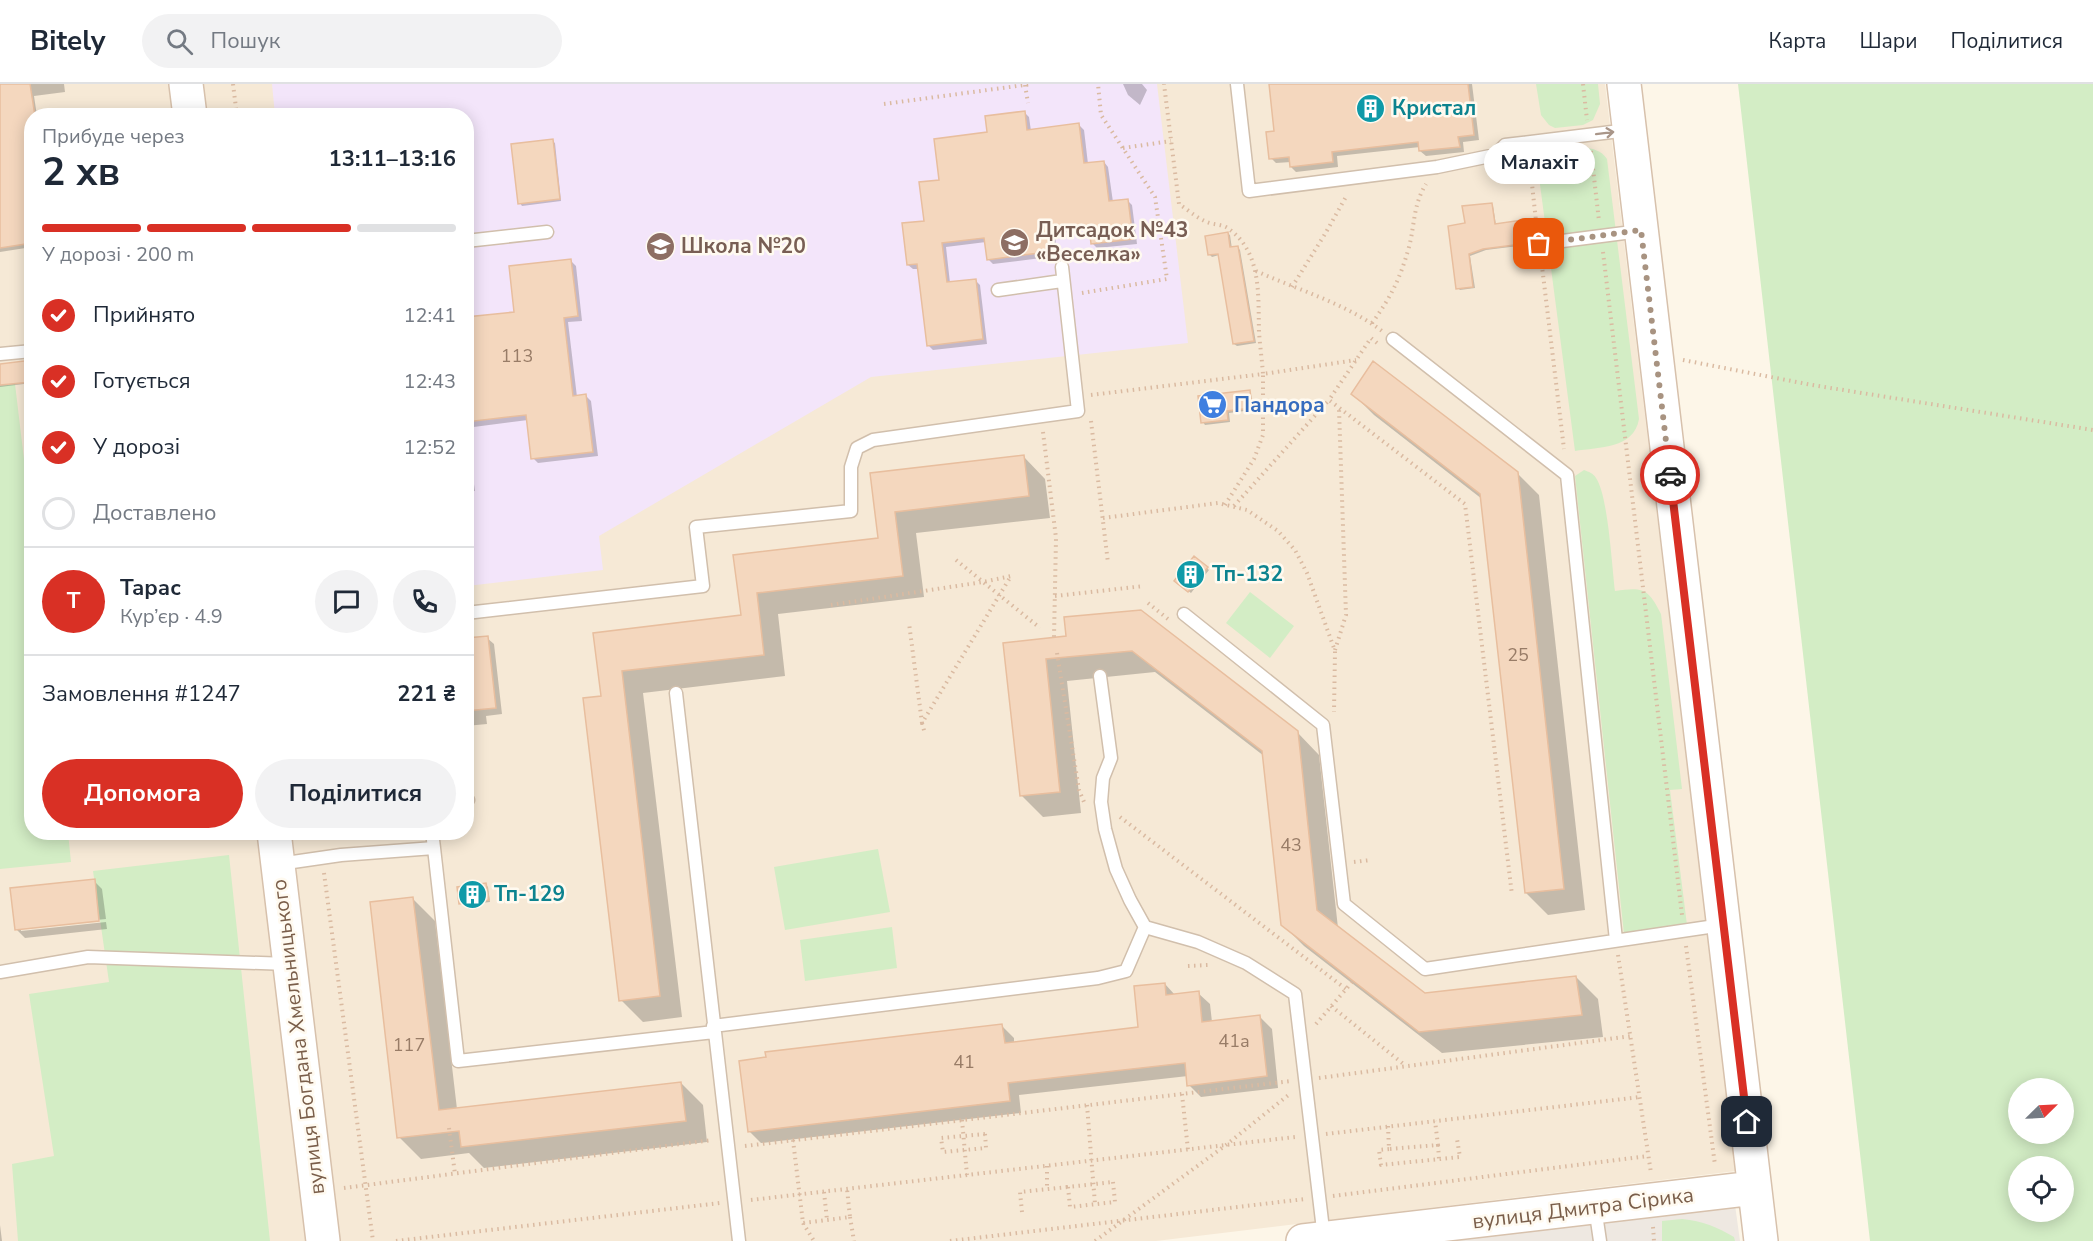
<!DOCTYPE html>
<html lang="uk">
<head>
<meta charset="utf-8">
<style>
	body { margin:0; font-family:"Nunito Sans",sans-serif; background:#f2f2f3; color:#1f2937; height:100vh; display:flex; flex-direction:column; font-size:22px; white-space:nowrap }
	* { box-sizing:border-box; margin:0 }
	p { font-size:20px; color:#747a83 }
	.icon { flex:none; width:33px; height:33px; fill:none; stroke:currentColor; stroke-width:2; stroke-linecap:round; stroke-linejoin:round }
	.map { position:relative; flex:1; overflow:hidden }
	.side { position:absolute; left:24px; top:24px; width:450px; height:732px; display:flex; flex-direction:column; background:#fff; border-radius:24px; box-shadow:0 3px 15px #0003 }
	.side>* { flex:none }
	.needle { width:39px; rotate:66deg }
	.fabs { position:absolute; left:2008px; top:994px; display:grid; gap:12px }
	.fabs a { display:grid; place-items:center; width:66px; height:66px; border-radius:50%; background:#fff; box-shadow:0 3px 15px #0003; font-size:30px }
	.pin { position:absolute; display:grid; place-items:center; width:51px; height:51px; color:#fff; margin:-26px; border-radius:12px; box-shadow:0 3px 9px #0006 }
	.courier { position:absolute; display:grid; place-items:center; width:60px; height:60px; margin:-30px; border:4px solid #d93025; border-radius:50%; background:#fff; color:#222; box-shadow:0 2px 8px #0007 }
	.bubble { position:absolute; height:42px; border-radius:21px; background:#fff; box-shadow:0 3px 15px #0003; font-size:20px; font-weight:700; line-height:42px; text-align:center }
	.head em { font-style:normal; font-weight:700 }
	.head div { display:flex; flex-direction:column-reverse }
	.head { display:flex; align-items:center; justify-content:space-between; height:102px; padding:0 18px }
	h1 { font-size:39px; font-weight:700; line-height:45px }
	.bar { display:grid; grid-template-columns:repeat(4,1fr); gap:9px 6px; align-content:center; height:72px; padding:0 18px }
	.bar i { height:8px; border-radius:4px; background:#e0e1e3 }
	.bar .on { background:#d93025 }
	.bar p { grid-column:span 4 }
	.line { display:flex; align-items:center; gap:15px; padding:0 18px; border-top:2px solid #e0e1e3 }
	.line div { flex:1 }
	.round { display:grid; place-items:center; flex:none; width:63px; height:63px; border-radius:32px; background:#f2f2f3 }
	ol { padding:0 18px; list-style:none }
	li { display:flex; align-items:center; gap:18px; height:66px }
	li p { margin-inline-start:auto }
	li .icon { padding:6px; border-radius:50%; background:#d93025; color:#fff; stroke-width:4 }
	li:last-child { color:#747a83 }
	li i { width:33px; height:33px; border:3px solid #e0e1e3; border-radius:50% }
	.action { display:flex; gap:12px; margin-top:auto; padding:12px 18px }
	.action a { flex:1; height:69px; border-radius:36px; background:#d93025; color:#fff; font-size:24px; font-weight:700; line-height:69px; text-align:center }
	.action a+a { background:#f2f2f3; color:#1f2937 }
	header { display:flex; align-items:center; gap:36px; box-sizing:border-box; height:84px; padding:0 30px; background:#fff; border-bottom:2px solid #e0e1e3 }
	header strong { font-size:28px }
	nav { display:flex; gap:33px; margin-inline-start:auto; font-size:21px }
	.search { width:420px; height:54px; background:#f2f2f3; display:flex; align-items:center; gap:15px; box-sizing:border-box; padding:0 21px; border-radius:33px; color:#747a83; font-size:22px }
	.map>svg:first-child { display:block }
	.residential { fill:#f6e9d6 }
	.industrial { fill:#eee8e1 }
	.education { fill:#f3e5fa }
	.green { fill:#d3edc5; fill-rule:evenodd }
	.shadow { fill:#0003 }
	.building { fill:#f4d7be; stroke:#e8be9e; stroke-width:1.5 }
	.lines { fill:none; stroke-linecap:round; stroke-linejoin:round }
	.lane-casing { stroke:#d1bfac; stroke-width:15 }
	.secondary-casing { stroke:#d7c1ac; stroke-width:36 }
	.path { stroke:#dabaa1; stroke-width:4; stroke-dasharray:1.5 4.5; stroke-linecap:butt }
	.lane { stroke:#fff; stroke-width:12 }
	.secondary { stroke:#fff; stroke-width:33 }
	.oneway { stroke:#a99689 }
	.done { stroke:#a89381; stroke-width:6; stroke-dasharray:0 10.8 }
	.route { stroke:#d93025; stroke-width:8 }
	.labels { text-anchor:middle; stroke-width:5; stroke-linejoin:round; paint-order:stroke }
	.number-label { font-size:18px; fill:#987c67 }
	.culture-label { font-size:21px; font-weight:bold; fill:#0d838f; stroke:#fffaf0; text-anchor:start }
	.education-label { font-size:21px; font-weight:bold; fill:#785e54; stroke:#fffaf0; text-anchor:start }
	.shop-label { font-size:21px; font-weight:bold; fill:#366cbe; stroke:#fffaf0; text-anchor:start }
	.street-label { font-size:21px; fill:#7a5e4a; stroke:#fffaf0 }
</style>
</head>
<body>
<header>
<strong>Bitely</strong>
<div class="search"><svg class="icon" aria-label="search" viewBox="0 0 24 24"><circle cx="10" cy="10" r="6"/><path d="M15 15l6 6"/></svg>Пошук</div>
<nav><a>Карта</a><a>Шари</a><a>Поділитися</a></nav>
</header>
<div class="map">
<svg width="2093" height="1157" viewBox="0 0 2093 1157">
	<rect width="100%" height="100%" fill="#fdf6e8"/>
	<path class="residential" d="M0 0H176L179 31 32 32V748L264 749 312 1157H0Z
		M204 0H1605L1736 1087 1156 1157H339L292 749 466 748V32L207 31Z"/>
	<path class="industrial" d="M1735 1121 1740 1157H1435Z"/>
	<path class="education" d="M272 0H1157L1188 259 871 293 599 452 603 486 467 502 466 32 275 31Z"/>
	<path class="green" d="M1536 0H1598L1600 20 1593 36 1583 41 1555 44 1549 41 1541 31Z
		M1738 0H2093V1157H1870ZM2019 1005H2064V1050H2019ZM2019 1083H2064V1128H2019Z
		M1584 63C1593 65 1601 66 1607 75L1639 335C1634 365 1599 363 1575 367L1536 70Z
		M15 300 32 442V748L68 749 71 778 0 785V302Z
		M1584 386C1589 388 1593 389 1596 394 1608 411 1612 483 1615 507 1643 503 1648 504 1661 530L1682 705 1670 706 1687 841 1624 850 1575 392Z
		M1250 508 1294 542 1270 574 1226 539Z
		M878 765 890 828 785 846 774 783Z
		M229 771 270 1157H18L12 1080 54 1072 29 910 109 898 93 787Z
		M892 843 897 884 805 897 800 856Z
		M1682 1135C1703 1137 1717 1143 1734 1153L1735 1157H1662V1137Z"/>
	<path class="shadow" d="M0 0H64L65 8 34 12 37 32H32V163L0 168Z
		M1123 0H1142L1147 6 1140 21 1128 11Z
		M1270 0H1472L1479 56 1463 58 1464 68 1426 72 1420 67V63L1337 72 1338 83 1296 88 1291 83V78L1276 79 1271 74 1276 48Z
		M1024 28 1029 33 1031 47 1079 41 1084 46 1088 80 1104 78 1108 83 1113 118 1127 116 1132 121 1137 160 1097 164 1093 160 1091 145 1055 150 1057 172 993 180 988 175 986 158 946 163 950 199 975 196 980 201 987 260 933 266 928 261 919 185H913L908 181 940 97 988 50Z
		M552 57 555 59 561 117 522 122 520 119Z
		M1491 120 1493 122 1496 141 1529 137 1531 139 1534 158 1533 160 1486 166 1470 172 1475 204 1460 206 1458 204 1466 141Z
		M1227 149 1230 151 1232 165 1238 164 1240 166 1256 259 1237 262 1234 260 1219 171 1212 173 1210 171Z
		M570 176 576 182 582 237 568 238 577 313 586 312 591 317 598 372 538 379 533 374 528 336 466 344V235L516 229Z
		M32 277V299L0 303V281Z
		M1249 307 1251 310 1253 326 1229 329 1230 338 1205 341 1203 338Z
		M1353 310 1517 389 1539 411 1585 826 1548 831 1526 809 1482 415 1374 331Z
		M1024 373 1045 395 1050 434 916 449 924 513 778 530 785 592 643 609 682 933 643 938 621 916 602 613 595 550 742 533 735 472 880 455 872 391Z
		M466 381 472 386 475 407 466 408Z
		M1194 474 1209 486 1191 509 1176 497Z
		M1065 534 1297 648 1319 671 1338 844 1424 911 1576 893 1598 915 1603 953 1442 969 1304 862 1282 840 1264 672 1155 588 1067 597 1081 729 1043 733 1021 711 1005 560 1068 553Z
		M487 554 494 560 502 630 486 632 487 640 466 642V556Z
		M94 797 102 805 106 835 21 844V847L106 838 107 845 25 854 17 846Z
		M486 801 488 803 490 818 463 821 460 819Z
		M413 815 435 837 457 1025 681 999 703 1021 707 1058 484 1084 469 1069 421 1075 399 1053Z
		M1165 900 1175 911 1198 909 1210 920 1212 938 1260 933 1272 945 1278 1004 1201 1013 1189 1001 1188 992 1019 1011 1021 1029 761 1059 749 1047 1002 942 1014 954V959L1140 945Z
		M0 1141 2 1157H0Z"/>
	<path class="building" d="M0 0H30L35 32H32V159L0 164Z
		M1269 0H1468L1474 51 1458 53 1460 63 1419 67 1418 58 1332 68 1333 78 1290 83 1289 73 1269 75 1266 48 1274 47Z
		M1025 27 1027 46 1079 39 1084 79 1104 77 1109 117 1128 115 1133 155 1091 160 1089 141 1051 145 1054 167 987 176 984 154 942 159 947 198 976 195 983 255 927 262 917 180 907 181 902 139 924 137 919 98 939 96 934 55 987 48 985 32Z
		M553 55 560 115 518 120 511 60Z
		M1492 119 1495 140 1530 135 1532 155 1531 159 1483 165 1469 170 1473 203 1456 205 1448 142 1465 139 1462 122Z
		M1228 148 1230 163 1238 162 1254 257 1233 260 1218 170 1208 171 1205 152Z
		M571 175 578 232 564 234 573 312 586 310 593 368 531 375 526 331 466 338V233L514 228 509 182Z
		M32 276V298L0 301V280Z
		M1373 277 1518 388 1564 805 1525 809 1480 410 1351 310Z
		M1250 306 1252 324 1227 327 1228 336 1201 339 1198 312Z
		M1024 371 1029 412 895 428 903 492 757 509 764 571 622 587 660 912 619 917 583 614 601 612 593 549 741 531 733 471 878 454 870 389Z
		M1194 472 1208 483 1188 508 1174 497Z
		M1141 526 1298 647 1317 826 1425 909 1576 892 1582 931 1419 948 1281 841 1262 667 1132 567 1046 575 1060 708 1020 712 1003 559 1066 552 1064 533Z
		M488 552 496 624 466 627V554Z
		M95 795 99 837 15 846 10 804Z
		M486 799 489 816 459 820 457 803Z
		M413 813 439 1026 681 998 686 1037 461 1063 459 1047 397 1054 370 818Z
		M1165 899 1166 911 1199 907 1202 938 1260 931 1267 992 1187 1002 1185 979 1008 999 1010 1017 748 1048 739 977 766 973 765 968 1002 940 1005 959 1138 943 1134 902Z"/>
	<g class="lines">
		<defs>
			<path id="lane" d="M1237 0 1249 107 1437 83 1495 71 1505 61 1628 46
				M466 157 547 148
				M1539 160 1640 147
				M998 206 1062 197
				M1393 255 1567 391 1616 856
				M0 270 32 267
				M466 529 703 502 696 443 851 427V383L857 364 873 356 1078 327 1062 183
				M1184 530 1323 641 1344 820 1425 885 1722 841
				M1100 592 1111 674 1103 694 1101 718 1105 745 1116 785 1130 816 1145 843 1198 858 1246 879 1295 910 1324 1154
				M676 609 739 1157
				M466 717 468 716
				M432 748 434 764
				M279 780 341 771 434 764 458 977 714 948
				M0 888 88 873 288 880
				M713 942 1098 894 1126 887 1145 843
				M1595 1123 1600 1157"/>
			<path id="secondary" d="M186 0 190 32
				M1624 0 1761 1157
				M274 748 323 1157
				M1303 1157 1754 1104"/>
		</defs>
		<use href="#lane" class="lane-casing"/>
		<use href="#secondary" class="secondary-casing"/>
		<path class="path" d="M233 0 237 32
			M1583 0 1587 36
			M1025 1 1028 19
			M884 20 1032 0
			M1123 64 1171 57
			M1591 67 1599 137
			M1529 73 1537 146
			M1603 168 1682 831
			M1541 174 1564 365
			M1256 187C1298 206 1345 219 1382 247
			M1292 203 1325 150 1347 111
			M1082 209 1167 195 1155 113 1101 31 1098 0
			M1372 239C1391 213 1400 195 1409 163 1415 140 1413 121 1426 100
			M1377 259 1371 254 1329 316 1465 420 1512 811
			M1683 276 1812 301 2093 346
			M1091 311 1263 290C1262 276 1260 262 1259 248 1258 211 1262 169 1229 145 1223 140 1214 141 1207 138 1197 134 1188 126 1179 120L1164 0
			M1091 337 1108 479
			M1043 348 1056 454 1054 553
			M1225 421 1254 375 1263 351V290L1356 276
			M1234 422 1329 316
			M1103 434 1218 419 1247 426 1278 447 1295 466 1307 489 1335 567 1334 628
			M956 476 1040 544
			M1055 512 1144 502
			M1148 519 1168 535
			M831 521 983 498 1011 492 922 639 909 539
			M1335 566 1346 531 1339 325
			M1057 569 1079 706 1084 718
			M922 639 925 650
			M1120 733 1346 905
			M1354 778 1371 776
			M324 789 373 1157
			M1686 862 1715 1081
			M1618 871 1651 1089
			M1188 882 1208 881
			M1331 922 1406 982
			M1316 940 1353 897
			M1319 994 1631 952
			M1182 1010 1188 1066
			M1087 1021 1095 1120
			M962 1036 967 1091
			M1388 1042 1389 1065 1438 1061 1435 1037
			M449 1044 455 1090
			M985 1050 986 1064 943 1068 941 1054Z
			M1326 1050 1640 1013
			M793 1056 803 1139 850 1133 847 1105
			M1438 1061 1439 1075
			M745 1062 1291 997
			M1389 1065 1379 1066 1381 1081 1460 1073 1457 1055
			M1047 1082V1105
			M1113 1098 1115 1118 1070 1123 1068 1103Z
			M344 1104 712 1056
			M824 1108 827 1136
			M1333 1112 1648 1072
			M751 1116 1295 1053
			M1022 1128 1020 1108 1068 1103
			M850 1133 854 1157
			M803 1139 814 1157
			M1653 1143 1654 1157
			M396 1157 720 1119
			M950 1157 1305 1115
			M1095 1157 1226 1061 1291 1009"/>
		<use href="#lane" class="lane"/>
		<use href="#secondary" class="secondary"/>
	</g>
	<defs><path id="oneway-shaft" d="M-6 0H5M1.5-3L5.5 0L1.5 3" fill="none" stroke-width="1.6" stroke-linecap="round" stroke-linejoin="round" transform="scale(1.5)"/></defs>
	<use class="oneway" href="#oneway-shaft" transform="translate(1605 49) rotate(-7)"/>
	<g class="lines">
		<path class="done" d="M1539 160 1641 146 1670 391"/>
		<path class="route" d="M1670 391 1747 1038"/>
	</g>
	<defs>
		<symbol id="building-disc" viewBox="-11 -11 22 22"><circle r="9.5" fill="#0f9aa8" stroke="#fffaf0"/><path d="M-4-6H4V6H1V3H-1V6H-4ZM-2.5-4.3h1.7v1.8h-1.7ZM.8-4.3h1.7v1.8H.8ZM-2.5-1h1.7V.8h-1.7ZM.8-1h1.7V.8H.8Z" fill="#fff"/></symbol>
		<symbol id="school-disc" viewBox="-11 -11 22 22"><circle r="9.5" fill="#8d6e63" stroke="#fffaf0"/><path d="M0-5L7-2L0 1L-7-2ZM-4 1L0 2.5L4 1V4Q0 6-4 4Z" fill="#fff"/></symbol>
		<symbol id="supermarket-disc" viewBox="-11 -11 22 22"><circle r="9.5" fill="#3f7fe0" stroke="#fffaf0"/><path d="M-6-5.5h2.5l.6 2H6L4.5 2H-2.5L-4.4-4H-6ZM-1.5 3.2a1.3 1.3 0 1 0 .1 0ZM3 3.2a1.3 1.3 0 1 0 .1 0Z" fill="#fff"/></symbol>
	</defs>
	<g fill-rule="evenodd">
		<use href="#building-disc" x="1354" y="8" width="33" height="33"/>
		<use href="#school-disc" x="998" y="142" width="33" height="33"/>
		<use href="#school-disc" x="644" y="146" width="33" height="33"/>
		<use href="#supermarket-disc" x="1196" y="304" width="33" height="33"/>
		<use href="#building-disc" x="1174" y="474" width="33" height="33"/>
		<use href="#building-disc" x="456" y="794" width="33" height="33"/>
	</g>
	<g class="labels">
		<g class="number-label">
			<text x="517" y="278">113</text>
			<text x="1518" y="577">25</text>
			<text x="1291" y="767">43</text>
			<text x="1234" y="963">41а</text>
			<text x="409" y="967">117</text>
			<text x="964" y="984">41</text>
		</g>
		<g class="culture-label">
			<text x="1392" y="31">Кристал</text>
			<text x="1212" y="497">Тп-132</text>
			<text x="494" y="817">Тп-129</text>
		</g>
		<g class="education-label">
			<text x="1036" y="153">Дитсадок №43<tspan x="1036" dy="24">«Веселка»</tspan></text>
			<text x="681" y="169">Школа №20</text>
		</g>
		<g class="shop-label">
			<text x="1234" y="328">Пандора</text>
		</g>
		<g class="street-label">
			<text transform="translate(298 953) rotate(-97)" y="7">вулиця Богдана Хмельницького</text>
			<text transform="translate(1583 1124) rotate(-7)" y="7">вулиця Дмитра Сірика</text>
		</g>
	</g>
</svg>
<div class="fabs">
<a><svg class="needle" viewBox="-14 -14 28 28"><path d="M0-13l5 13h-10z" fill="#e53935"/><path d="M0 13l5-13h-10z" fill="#747a83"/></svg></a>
<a><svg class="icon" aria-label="locate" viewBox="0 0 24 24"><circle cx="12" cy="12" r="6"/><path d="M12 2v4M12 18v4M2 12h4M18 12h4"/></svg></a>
</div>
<div class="pin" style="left:1539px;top:160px;background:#ea580c"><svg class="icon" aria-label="bag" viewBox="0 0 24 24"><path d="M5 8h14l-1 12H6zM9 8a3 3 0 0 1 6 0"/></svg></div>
<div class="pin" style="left:1747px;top:1038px;background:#1f2937"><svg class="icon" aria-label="home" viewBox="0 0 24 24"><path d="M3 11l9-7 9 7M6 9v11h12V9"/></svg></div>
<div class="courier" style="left:1670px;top:391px"><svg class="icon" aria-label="car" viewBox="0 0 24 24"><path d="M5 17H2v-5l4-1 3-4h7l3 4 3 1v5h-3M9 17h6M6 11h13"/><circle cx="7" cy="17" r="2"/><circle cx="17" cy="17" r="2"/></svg></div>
<div class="bubble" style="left:1484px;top:58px;width:111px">Малахіт</div>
<section class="side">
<div class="head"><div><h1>2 хв</h1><p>Прибуде через</p></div><em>13:11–13:16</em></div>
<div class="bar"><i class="on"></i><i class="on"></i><i class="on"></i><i></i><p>У дорозі · 200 m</p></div>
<ol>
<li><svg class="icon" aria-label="check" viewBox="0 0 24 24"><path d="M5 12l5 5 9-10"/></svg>Прийнято<p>12:41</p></li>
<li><svg class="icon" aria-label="check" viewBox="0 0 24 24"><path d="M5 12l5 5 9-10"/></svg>Готується<p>12:43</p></li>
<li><svg class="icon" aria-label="check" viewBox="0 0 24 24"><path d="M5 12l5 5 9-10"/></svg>У дорозі<p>12:52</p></li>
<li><i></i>Доставлено</li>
</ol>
<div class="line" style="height:108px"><b class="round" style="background:#d93025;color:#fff">Т</b><div><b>Тарас</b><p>Кур’єр · 4.9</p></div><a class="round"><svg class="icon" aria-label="chat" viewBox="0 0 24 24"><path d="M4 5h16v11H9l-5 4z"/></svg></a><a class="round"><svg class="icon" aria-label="phone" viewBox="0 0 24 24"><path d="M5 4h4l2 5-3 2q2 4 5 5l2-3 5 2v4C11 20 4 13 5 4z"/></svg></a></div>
<div class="line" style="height:78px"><div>Замовлення #1247</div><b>221 ₴</b></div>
<div class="action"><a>Допомога</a><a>Поділитися</a></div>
</section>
</div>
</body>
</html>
